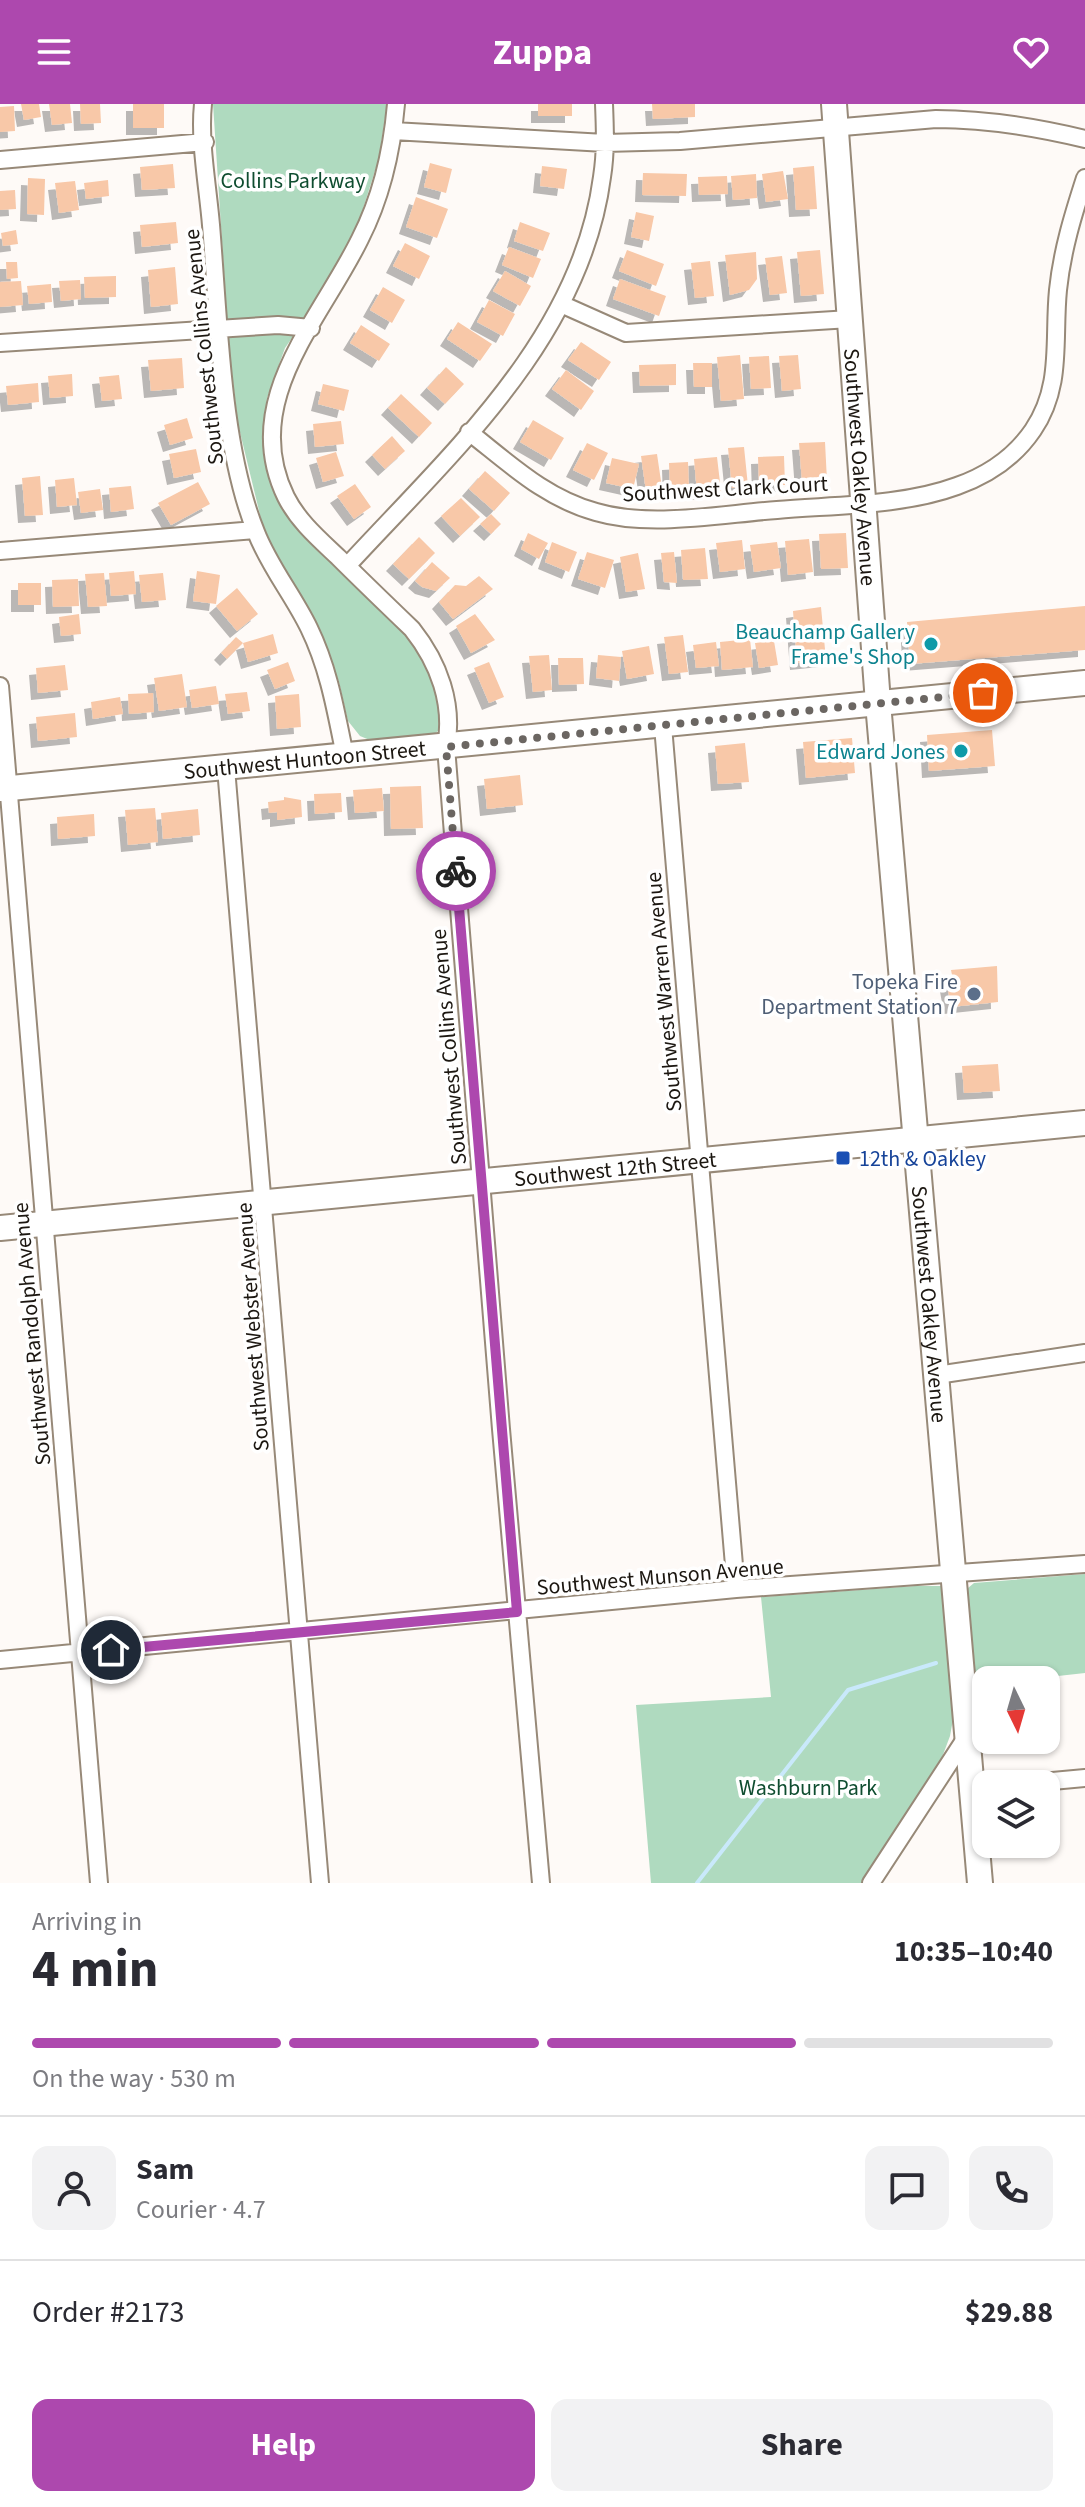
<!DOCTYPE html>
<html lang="en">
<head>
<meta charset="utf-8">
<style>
	body { margin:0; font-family:"Source Sans 3",sans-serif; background:#f2f2f3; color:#2b2b33; height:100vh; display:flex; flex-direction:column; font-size:30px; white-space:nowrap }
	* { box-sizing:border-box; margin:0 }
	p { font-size:26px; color:#7c7c81 }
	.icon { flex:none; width:44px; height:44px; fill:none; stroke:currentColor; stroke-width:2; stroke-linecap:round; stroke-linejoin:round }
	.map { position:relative; height:1779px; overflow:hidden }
	.panel { display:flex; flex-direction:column; background:#fff; flex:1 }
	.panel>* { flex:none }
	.needle { width:52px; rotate:175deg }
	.tools { position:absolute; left:972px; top:1562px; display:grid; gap:16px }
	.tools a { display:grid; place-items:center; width:88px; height:88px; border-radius:16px; background:#fff; box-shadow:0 2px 6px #0004; font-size:40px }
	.pin { position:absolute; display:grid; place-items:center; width:68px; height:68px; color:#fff; margin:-34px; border:4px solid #fff; border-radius:50%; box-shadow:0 2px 8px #0007 }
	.courier { position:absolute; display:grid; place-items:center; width:80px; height:80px; margin:-40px; border:6px solid #ad48ae; border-radius:50%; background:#fff; color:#222; box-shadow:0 2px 10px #0007 }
	.summary em { font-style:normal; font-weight:700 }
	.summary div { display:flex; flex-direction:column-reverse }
	.summary { display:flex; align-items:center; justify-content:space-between; height:136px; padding:0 32px }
	h1 { font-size:52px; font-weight:700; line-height:60px }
	.bar { display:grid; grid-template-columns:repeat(4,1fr); gap:12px 8px; align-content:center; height:96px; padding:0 32px }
	.bar i { height:10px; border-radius:6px; background:#e1e1e2 }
	.bar .current { background:#ad48ae }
	.bar p { grid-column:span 4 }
	.line { display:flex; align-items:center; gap:20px; padding:0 32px; border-top:2px solid #e1e1e2 }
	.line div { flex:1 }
	.round { display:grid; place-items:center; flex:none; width:84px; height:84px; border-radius:16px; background:#f2f2f3 }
	.primary-button { display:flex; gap:16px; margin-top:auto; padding:16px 32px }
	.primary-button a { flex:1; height:92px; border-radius:16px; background:#ad48ae; color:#fff; font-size:32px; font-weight:700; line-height:92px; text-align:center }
	.primary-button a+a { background:#f2f2f3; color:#2b2b33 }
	header { display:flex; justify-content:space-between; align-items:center; height:104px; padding:0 32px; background:#ad48ae; color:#fff; font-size:36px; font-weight:700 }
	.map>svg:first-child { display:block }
	.green { fill:#afdabf }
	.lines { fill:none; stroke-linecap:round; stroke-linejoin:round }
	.stream { stroke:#c9e9fb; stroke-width:4 }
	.building { fill:#f8c8a8; filter:url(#shadow) }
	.street-casing { stroke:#978978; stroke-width:20 }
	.secondary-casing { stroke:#978978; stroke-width:28 }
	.street { stroke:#fff; stroke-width:16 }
	.secondary { stroke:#fff; stroke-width:24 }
	.done { stroke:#6b6662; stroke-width:8; stroke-dasharray:0 14.4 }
	.route { stroke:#ad48ae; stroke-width:10 }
	.culture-dot { fill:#0f9aa8; stroke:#fff; stroke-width:3 }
	.service-dot { fill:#5c6f8a; stroke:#fff; stroke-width:3 }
	.transit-dot { fill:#1a4fb4; stroke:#fff; stroke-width:3 }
	.labels { text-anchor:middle; stroke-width:7; stroke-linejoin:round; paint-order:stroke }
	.park-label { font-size:22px; fill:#0f4d30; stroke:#fff }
	.street-label { font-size:22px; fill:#1c1711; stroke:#fff }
	.culture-label { font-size:22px; fill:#0d838f; stroke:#fff; text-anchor:end }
	.service-label { font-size:22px; fill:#4e5e75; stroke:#fff; text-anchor:end }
	.transit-label { font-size:22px; fill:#164399; stroke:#fff; text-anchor:start }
</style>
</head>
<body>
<header><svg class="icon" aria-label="menu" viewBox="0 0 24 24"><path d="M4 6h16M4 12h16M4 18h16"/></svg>Zuppa<svg class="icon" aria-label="heart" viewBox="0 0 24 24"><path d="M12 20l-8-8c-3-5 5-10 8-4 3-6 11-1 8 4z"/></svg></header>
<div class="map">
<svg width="1085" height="1779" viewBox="0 0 1085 1779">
	<defs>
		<filter id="shadow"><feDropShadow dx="-7" dy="7" stdDeviation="0" flood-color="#0004"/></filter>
	</defs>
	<rect width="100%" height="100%" fill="#fefaf7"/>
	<path class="green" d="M213 0H387L379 54 357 124 330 179 285 244 267 294 264 318 267 363 280 396 296 424 414 540 430 568 440 609 441 620 438 627 430 633 372 637 360 632 348 617 339 578 325 539 279 457 262 419 238 320 229 244Z
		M1085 1470V1569L1022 1576H986V1580L973 1581 966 1492 968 1484 974 1479Z
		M915 1482H942L945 1486 954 1610 950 1632 941 1656 861 1779H651L636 1601 771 1593 761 1493Z"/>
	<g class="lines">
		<path class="stream" d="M697 1779 848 1586 936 1559"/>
	</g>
	<path class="building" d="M21 0H39L41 13 24 16Z
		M49 0H70L72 19 52 21Z
		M80 0H100L101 19 81 20Z
		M133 0H164V24H133Z
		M538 0H572V12H538Z
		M652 0H695V13L653 15Z
		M14 2 15 27 0 28V3Z
		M430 59 452 65 446 89 424 83Z
		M173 60 175 84 142 86 140 63Z
		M542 62 567 65 564 85 540 82Z
		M814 62 817 105 796 106 793 64Z
		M783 67 788 95 766 98 762 70Z
		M643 69 687 70 686 92 642 91Z
		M756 70 757 94 733 96 731 72Z
		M727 72 728 90 699 91 698 73Z
		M28 74 45 75 44 111 27 110Z
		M108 76 109 92 86 95 84 79Z
		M75 77 79 106 59 109 55 79Z
		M15 86 16 105 0 106V87Z
		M416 93 448 105 437 134 406 123Z
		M636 108 654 112 649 137 631 133Z
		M176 118 178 139 142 143 140 121Z
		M520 118 550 129 543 147 514 137Z
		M16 126 18 140 3 142 1 129Z
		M405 139 430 152 419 175 393 162Z
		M509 143 541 155 533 174 502 161Z
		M627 146 664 160 656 182 619 167Z
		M820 146 824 190 801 192 797 148Z
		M756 148 757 175 749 186 730 191 725 151Z
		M782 152 787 189 770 191 765 154Z
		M710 157 714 192 695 194 691 159Z
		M6 158H17L18 174 7 175Z
		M175 163 178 200 151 203 148 166Z
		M505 167 531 182 520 202 493 187Z
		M116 172V193L85 194 84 173Z
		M620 175 666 192 659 212 613 195Z
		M80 176 81 195 61 197 59 177Z
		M21 177 23 201 0 203V178Z
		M51 180 52 198 29 200 27 182Z
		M383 183 405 196 392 219 370 206Z
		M489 196 515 210 503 232 477 218Z
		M458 218 492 240 480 257 447 235Z
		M361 221 390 240 379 257 350 239Z
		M581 238 611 258 599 276 568 256Z
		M740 251 744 295 721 297 717 253Z
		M798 251 801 285 782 287 779 252Z
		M769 252 771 284 751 285 749 253Z
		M182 254 184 284 151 287 148 256Z
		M693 259H712V283H694Z
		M676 260V281L640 282 639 261Z
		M446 263 464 280 445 300 427 284Z
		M566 266 594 287 581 306 552 285Z
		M72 270 73 292 50 294 48 272Z
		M119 271 122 295 102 297 99 273Z
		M38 279 39 298 8 301 6 282Z
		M323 280 349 286 344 307 318 300Z
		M401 290 432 319 419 333 388 304Z
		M187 314 193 334 170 341 164 321Z
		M533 316 564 334 551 356 520 338Z
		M341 317 344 340 315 343 313 320Z
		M392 332 405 347 385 365 372 351Z
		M825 338 827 377 802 379 799 339Z
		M587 339 608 349 594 376 573 366Z
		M744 343 748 382 732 384 728 344Z
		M196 345 201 368 174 374 169 350Z
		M336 348 344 372 323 378 316 354Z
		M657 350 662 384 646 387 641 352Z
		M784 352 785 381H759L758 353Z
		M717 353 721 387 697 389 694 355Z
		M612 354 639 360 633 385 606 379Z
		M688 358 689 386 670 387 669 359Z
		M485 367 510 389 494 407 469 385Z
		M40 372 43 411 25 412 22 374Z
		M74 374 77 401 57 403 55 376Z
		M198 378 210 400 171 421 158 399Z
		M355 380 371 403 354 415 337 392Z
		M131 382 134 405 111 408 109 384Z
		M100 385 103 406 81 409 78 388Z
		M461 394 480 413 460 432 441 412Z
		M491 410 501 420 491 430 480 420Z
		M528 429 548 439 539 455 521 445Z
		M846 429 848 464 821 465 819 430Z
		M419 433 435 449 409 475 393 460Z
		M809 435 813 468 788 471 785 437Z
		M742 436 745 465 720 468 716 439Z
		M552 438 577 448 569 468 545 458Z
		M777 438 781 464 754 468 750 441Z
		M705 444 708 475 683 476 681 446Z
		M587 448 614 456 605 484 578 475Z
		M674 448 677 479 664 478 661 449Z
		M638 449 645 485 626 488 620 453Z
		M432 458 450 474 436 487 422 483 415 477Z
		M134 467 136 490 111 492 109 469Z
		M197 467 220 471 216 500 193 497Z
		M104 469 107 502 88 503 85 470Z
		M163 469 166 496 142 498 139 471Z
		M479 472 493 485 453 515 439 498 455 481 466 482Z
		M78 475 79 502 53 503 52 476Z
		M18 479H41V501H18Z
		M237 484 258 510 237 527 216 502Z
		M1085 502V546L910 560 907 518Z
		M821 503 826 556 797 559 793 507Z
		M79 510 81 530 61 532 59 513Z
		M475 510 495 536 471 549 456 522Z
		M273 530 278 549 248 558 243 539Z
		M683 531 688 568 669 570 664 533Z
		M236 533 243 539 227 555 221 549Z
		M750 535 753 563 722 566 720 538Z
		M774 537 778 561 759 564 755 539Z
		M716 538 719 562 696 564 693 541Z
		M649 542 654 570 627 575 622 547Z
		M549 551 552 586 533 588 529 552Z
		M598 551 621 553 619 577 596 574Z
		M558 554H583L584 580 559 581Z
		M288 558 295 577 275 585 267 566Z
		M489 558 504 593 489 599 474 564Z
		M65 561 68 586 38 589 36 564Z
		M182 570 187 603 159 607 154 574Z
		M216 582 219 600 192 604 189 586Z
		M247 588 250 607 228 610 225 590Z
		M153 589 154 608 129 610 128 590Z
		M299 590 301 623 277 625 275 592Z
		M120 593 123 610 93 615 91 598Z
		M75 609 77 633 38 637 36 613Z
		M992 626 995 662 929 667 927 631Z
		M852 634 855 669 806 674 803 638Z
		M745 639 749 678 718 680 715 642Z
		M520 671 523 701 487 705 484 675Z
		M421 682 423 724 391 725 390 683Z
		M382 684 384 707 355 709 353 686Z
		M341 689 342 708 315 710 314 690Z
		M284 693 301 696 302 713 277 716V708L269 709 268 698 284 696Z
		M155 704 158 738 128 741 125 706Z
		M198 705 200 731 163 735 161 709Z
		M94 710 95 732 58 735 57 713Z
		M997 862 998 898 951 903 946 875 952 871 951 866Z
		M998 960 1000 987 964 989 962 962Z"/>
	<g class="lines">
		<defs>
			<path id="street" d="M203 0C199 37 208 84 211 121 219 215 221 342 256 428 269 462 293 491 309 524 329 565 336 608 345 652
				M396 0C392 46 381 94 360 135 320 217 239 297 286 393 298 417 319 435 338 453 362 477 387 501 412 525 439 559 454 600 446 643L501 1325 541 1779
				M393 27 605 39 680 37 936 15C987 15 1035 23 1085 35
				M0 56 205 38
				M561 200 626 229 850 215
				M0 239 278 221 311 224
				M469 328C510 360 545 394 596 408 650 424 721 410 777 406 834 401 903 402 957 382 988 371 1014 354 1033 326 1063 282 1053 236 1058 186 1062 147 1073 111 1085 74
				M0 447 255 426
				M347 462C451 349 581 234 602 73 606 48 605 24 604 0
				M0 582 99 1779
				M663 622 736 1485
				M226 664 320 1779
				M937 1271 1085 1249
				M0 1556 736 1485 1085 1460
				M1020 1680 1085 1674
				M871 1779 967 1632"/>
			<g id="secondary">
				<path id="s1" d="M834 0 878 599 980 1779"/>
				<path id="s2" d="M0 685 1085 579"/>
				<path id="s3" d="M0 1124 1085 1019"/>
			</g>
		</defs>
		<use href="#street" class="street-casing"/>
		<use href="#secondary" class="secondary-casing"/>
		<use href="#street" class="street"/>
		<use href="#secondary" class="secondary"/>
	</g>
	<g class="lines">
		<path class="done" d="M456 767 446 643 983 589"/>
		<path class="route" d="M111 1546 517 1508 456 767"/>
	</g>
	<g class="culture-dot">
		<circle cx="931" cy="540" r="8"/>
		<circle cx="961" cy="647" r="8"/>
	</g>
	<circle class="service-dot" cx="974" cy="890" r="8"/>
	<rect class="transit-dot" x="835" y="1046" width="16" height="16" rx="4"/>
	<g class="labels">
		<g class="park-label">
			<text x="293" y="84">Collins Parkway</text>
			<text x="808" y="1691">Washburn Park</text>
		</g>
		<g class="street-label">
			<text transform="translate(203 243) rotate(-96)" y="8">Southwest Collins Avenue</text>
			<text dy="8" stroke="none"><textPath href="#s1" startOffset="364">Southwest Oakley Avenue</textPath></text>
			<text transform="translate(725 384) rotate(-3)" y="8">Southwest Clark Court</text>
			<text dy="8" stroke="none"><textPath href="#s2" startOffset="306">Southwest Huntoon Street</textPath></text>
			<text transform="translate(663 888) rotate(-95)" y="8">Southwest Warren Avenue</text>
			<text transform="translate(448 943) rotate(-95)" y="8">Southwest Collins Avenue</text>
			<text dy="8" stroke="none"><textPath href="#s3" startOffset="618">Southwest 12th Street</textPath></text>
			<text dy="8" stroke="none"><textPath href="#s1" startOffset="1204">Southwest Oakley Avenue</textPath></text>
			<text transform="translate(252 1223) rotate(-94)" y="8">Southwest Webster Avenue</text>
			<text transform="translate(31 1230) rotate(-95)" y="8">Southwest Randolph Avenue</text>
			<text transform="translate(660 1472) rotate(-5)" y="8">Southwest Munson Avenue</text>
		</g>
		<g class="culture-label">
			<text x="915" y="535">Beauchamp Gallery<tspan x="915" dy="25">Frame's Shop</tspan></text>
			<text x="945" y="655">Edward Jones</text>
		</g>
		<g class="service-label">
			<text x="958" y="885">Topeka Fire<tspan x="958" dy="25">Department Station 7</tspan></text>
		</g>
		<g class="transit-label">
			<text x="859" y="1062">12th &amp; Oakley</text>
		</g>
	</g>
</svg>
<div class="tools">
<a><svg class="needle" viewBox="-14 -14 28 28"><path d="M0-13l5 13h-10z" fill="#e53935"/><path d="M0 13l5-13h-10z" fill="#7c7c81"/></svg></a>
<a><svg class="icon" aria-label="layers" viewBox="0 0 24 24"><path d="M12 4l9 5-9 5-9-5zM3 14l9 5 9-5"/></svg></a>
</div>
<div class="pin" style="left:983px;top:589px;background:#ea580c"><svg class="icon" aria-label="bag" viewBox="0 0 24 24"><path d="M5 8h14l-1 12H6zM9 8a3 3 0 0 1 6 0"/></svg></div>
<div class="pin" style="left:111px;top:1546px;background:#1f2937"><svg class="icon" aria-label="home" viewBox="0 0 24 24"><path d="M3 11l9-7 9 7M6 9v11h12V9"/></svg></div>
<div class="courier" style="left:456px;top:767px"><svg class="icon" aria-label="bike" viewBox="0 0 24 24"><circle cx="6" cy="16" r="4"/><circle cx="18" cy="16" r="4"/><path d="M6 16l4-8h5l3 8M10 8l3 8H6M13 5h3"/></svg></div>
</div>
<section class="panel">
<div class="summary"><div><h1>4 min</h1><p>Arriving in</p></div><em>10:35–10:40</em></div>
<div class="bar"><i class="current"></i><i class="current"></i><i class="current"></i><i></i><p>On the way · 530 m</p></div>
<div class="line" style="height:144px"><a class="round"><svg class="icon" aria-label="person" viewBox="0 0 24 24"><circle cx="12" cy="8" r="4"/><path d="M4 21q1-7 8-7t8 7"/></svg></a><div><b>Sam</b><p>Courier · 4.7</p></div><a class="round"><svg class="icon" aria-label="chat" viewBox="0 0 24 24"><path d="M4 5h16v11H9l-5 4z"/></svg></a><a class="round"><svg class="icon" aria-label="phone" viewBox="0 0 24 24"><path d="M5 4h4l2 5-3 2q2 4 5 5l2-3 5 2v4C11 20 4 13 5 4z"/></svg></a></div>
<div class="line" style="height:104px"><div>Order #2173</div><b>$29.88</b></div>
<div class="primary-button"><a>Help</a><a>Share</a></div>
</section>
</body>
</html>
